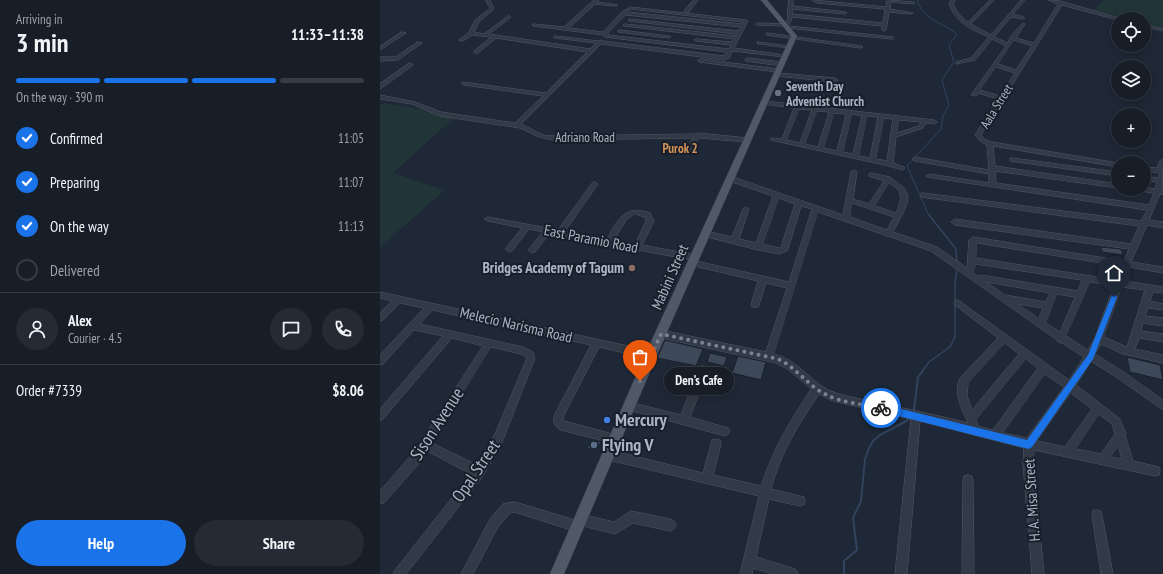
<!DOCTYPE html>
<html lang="en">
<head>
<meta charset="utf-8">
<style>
	body { margin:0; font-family:"PT Sans Narrow",sans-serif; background:#242b34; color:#f1f3f6; height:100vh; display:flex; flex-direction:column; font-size:15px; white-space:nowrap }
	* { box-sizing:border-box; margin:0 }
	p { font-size:13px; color:#9ea2a8 }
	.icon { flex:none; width:22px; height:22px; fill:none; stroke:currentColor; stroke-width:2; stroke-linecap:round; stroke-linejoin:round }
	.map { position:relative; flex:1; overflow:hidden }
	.details { display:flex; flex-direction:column; background:#171e28; width:380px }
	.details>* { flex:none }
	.buttons { position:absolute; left:731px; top:12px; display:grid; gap:8px }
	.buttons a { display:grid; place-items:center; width:40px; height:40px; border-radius:50%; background:#171e28; box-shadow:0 2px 10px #0003,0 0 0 1px #363c45; font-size:20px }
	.pin { position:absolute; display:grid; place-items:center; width:34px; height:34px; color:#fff; margin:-41px -17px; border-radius:50% 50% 50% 0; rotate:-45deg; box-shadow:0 0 4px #0007 }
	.pin .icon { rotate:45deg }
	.courier { position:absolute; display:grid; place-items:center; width:40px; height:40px; margin:-20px; border:3px solid #1a73e8; border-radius:50%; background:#fff; color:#222; box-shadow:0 1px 5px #0007 }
	.bubble { position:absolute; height:28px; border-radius:14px; background:#171e28; box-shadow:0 2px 10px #0003,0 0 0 1px #363c45; font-size:13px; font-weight:700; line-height:28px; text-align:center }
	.headline em { font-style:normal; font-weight:700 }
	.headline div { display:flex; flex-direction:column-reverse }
	.headline { display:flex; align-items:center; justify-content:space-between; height:68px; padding:0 16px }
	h1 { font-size:26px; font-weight:700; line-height:30px }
	.bar { display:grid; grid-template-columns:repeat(4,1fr); gap:6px 4px; align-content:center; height:48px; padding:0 16px }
	.bar i { height:5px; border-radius:3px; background:#363c45 }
	.bar .selected { background:#1a73e8 }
	.bar p { grid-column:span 4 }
	.line { display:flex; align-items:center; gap:10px; padding:0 16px; border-top:1px solid #363c45 }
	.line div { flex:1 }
	.round { display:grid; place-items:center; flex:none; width:42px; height:42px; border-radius:21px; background:#242b34 }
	ol { padding:0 16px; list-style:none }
	li { display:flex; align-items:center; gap:12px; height:44px }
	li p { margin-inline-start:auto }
	li .icon { padding:4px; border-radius:50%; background:#1a73e8; color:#fff; stroke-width:4 }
	li:last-child { color:#9ea2a8 }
	li i { width:22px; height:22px; border:2px solid #363c45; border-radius:50% }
	.button { display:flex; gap:8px; margin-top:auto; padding:8px 16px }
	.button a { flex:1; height:46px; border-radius:24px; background:#1a73e8; color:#fff; font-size:16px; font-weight:700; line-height:46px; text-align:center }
	.button a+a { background:#242b34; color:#f1f3f6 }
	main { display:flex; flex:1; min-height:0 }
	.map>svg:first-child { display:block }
	.green { fill:#213437 }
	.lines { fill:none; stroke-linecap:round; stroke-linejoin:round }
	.stream-far2 { stroke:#32435e; stroke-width:1 }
	.stream-far1 { stroke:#32435e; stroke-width:1.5 }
	.stream { stroke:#32435e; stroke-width:2 }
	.building { fill:#3d4859; stroke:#1a212d }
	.minor-casing { stroke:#505765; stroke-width:1 }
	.major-casing { stroke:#3c4350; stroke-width:1 }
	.minor { fill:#333a47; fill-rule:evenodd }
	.major { fill:#505967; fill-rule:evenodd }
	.route { fill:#1a73e8 }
	.done { stroke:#7b8392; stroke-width:4; stroke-dasharray:0 7.2 }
	.worship-dot { fill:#6b7280; stroke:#181f2b; stroke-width:1.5 }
	.education-dot { fill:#8d6e63; stroke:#181f2b; stroke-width:1.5 }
	.shop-dot { fill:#3f7fe0; stroke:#181f2b; stroke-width:1.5 }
	.service-dot { fill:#5c6f8a; stroke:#181f2b; stroke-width:1.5 }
	.labels { text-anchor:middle; stroke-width:4; stroke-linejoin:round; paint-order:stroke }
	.far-poi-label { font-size:13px; font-weight:bold; fill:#acb4c4; stroke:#181f2b; text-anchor:start }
	.far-street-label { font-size:13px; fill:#acb4c4; stroke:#181f2b }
	.far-neighbourhood-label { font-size:13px; font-weight:bold; fill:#d39458; stroke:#181f2b }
	.street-label { font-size:15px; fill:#acb4c4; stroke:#181f2b }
	.poi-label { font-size:15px; font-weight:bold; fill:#acb4c4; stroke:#181f2b; text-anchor:end }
	.near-poi-label { font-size:18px; font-weight:bold; fill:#acb4c4; stroke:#181f2b; text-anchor:start }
	.near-street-label { font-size:18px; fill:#acb4c4; stroke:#181f2b }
</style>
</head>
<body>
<main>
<section class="details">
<div class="headline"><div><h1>3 min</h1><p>Arriving in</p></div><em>11:33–11:38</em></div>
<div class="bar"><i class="selected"></i><i class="selected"></i><i class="selected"></i><i></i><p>On the way · 390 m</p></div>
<ol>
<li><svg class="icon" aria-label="check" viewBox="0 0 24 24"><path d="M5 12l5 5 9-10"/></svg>Confirmed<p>11:05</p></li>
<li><svg class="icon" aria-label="check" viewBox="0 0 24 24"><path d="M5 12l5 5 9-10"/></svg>Preparing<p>11:07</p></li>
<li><svg class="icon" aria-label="check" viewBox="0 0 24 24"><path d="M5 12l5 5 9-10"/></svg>On the way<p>11:13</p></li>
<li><i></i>Delivered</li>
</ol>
<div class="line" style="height:72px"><a class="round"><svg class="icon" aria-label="person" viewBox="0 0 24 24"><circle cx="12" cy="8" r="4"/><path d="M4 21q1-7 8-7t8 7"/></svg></a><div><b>Alex</b><p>Courier · 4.5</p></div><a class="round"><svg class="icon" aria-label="chat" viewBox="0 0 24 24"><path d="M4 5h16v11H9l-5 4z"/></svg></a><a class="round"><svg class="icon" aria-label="phone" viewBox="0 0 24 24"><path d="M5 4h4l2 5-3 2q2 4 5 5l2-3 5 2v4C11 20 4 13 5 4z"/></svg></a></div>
<div class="line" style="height:52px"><div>Order #7339</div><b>$8.06</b></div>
<div class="button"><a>Help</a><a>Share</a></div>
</section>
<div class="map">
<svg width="783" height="574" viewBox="0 0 783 574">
	<rect width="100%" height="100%" fill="#1f2836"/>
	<path class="green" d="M723 0H783V28L764 23V19H749L714 10Z
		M3 103 77 115 13 173 65 190 0 247V105Z"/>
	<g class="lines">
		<path class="stream-far2" d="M537 0C543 20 562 22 577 34L569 45 574 62 562 80 569 105 563 116 561 129 527 166 549 216"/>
		<path class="stream-far1" d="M549 215 576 249 577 263
			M541 373 549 362 570 347 575 337V283L577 268"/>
		<path class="stream" d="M534 410 538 377 542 372
			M464 574V561L477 550 473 518 481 501 485 459 489 448 493 441 500 435 528 420"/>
	</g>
	<path class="building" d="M721 247 741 249 743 255 722 252Z
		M285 340 323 349 316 366 277 358Z
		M330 353 347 357 344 366 327 362Z
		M358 356 386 362 381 380 352 373Z
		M747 357 780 365 783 380 750 372Z
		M212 439 221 442 216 451 207 448Z"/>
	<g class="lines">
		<defs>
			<path id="minor" d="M106 0H110L114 9 99 22 94 32 104 34 128 16H130V18L109 34 210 49 216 43 175 38 173 37 175 36 218 41 221 40 223 41 344 56 347 52 225 37 223 35 154 26 152 25 154 24 184 27 214 0H219L217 2 238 5 236 6 215 4 189 28 223 32 242 12 250 7 366 20 368 21 354 48 405 55 407 56 405 57 353 51 349 58 345 60 221 44 141 124 163 135 172 136 315 134 318 133 368 138 371 140 368 142 319 138 311 153 308 155 305 153 313 138 172 140 159 137 140 128 60 116 32 104 0 99V95L35 102 61 112 135 123 163 96 84 85 82 84V82L166 93 207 52 116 38 98 53H94V51L111 37 92 35 83 41 79 40 89 32 95 20 110 9ZM251 9 363 22 362 24 248 12ZM246 15 361 27 358 31 250 19 248 20 250 21 357 34 356 36 245 24 243 25 245 26 354 39 352 42 316 39 314 40 316 41 351 45 349 49 228 35V33Z
				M314 0H318L309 12H305V10Z
				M409 0H413V6L465 12 467 13 465 14 412 9V14L503 23 505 9 437 3 432 0 506 7 507 0 533 2 535 3 533 4 511 2 510 9 533 13 531 14 509 12 506 30 504 31 502 30V26L412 17 411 21 408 26 513 37V39H511L408 28 406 26 376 25V24L378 23 405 24 407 21Z
				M572 0H576L573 3C576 12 581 17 588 22L610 0H614L591 24 611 35 641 0H645L633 14 644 17V19L631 17 614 37 628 43 630 37 643 23 645 24 636 38 654 43 678 4 668 0 680 1 743 19 738 20 682 5 601 135 604 139 612 142 738 163V167L613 146 615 166 738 184V188L615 171 616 183 769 205 774 193 759 191 756 189H764V187L775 189 777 182 764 180V176L778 178 780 173 764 171V167L777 168 780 161 783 159 782 190 783 194H780L769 220 783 222V228L767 225 751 262 783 267V273L749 267 744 281 783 287V293L773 292 770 301 783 304V310L768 308 765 316 783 318V326L763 323 761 331 783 334V342L759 338 755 349 783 355V363L743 354 721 344 715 354 745 373 783 400V410L739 379 711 361 696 385 739 418 746 433 745 435 753 461 779 467 780 471 779 475 775 476 654 450 653 463 664 574H652L643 463 644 448 540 421 527 574H515L531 419 453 401 439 394C418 425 401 452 391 489L420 496 424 497 425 501 424 505 420 506 389 499 376 557 412 568 416 570 418 574H393L373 568 372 574H360L379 496 229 460 225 459 224 455 225 451 229 450 323 473 331 444 332 440 336 439 340 440 341 444 333 475 381 486C394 447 409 423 431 389L409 370 396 363 281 338 278 337 277 334 278 331 281 330 386 352 407 288 386 283 379 305 378 307H372L371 305 378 281 310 265 309 263 312 260 231 245 228 246 225 244 182 236 179 237 170 233 155 252 152 253 148 250 163 232 149 229 132 251 129 252 125 249 142 228 108 221 104 219 108 217 178 230 213 182H215L218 184 185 231 227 239C238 219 245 204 270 213L274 221 262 245 315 255 319 258 316 261 409 282 432 209 421 206 408 249 407 251 400 254 378 250 323 236 322 234 323 232 326 231 352 237 363 209 366 207 369 209 359 239 376 243 393 196 349 181 348 179 351 177H353L463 215 471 172 474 170 477 172 473 199 489 204 504 181 489 176V174L491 173 510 177 524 188 528 195 527 203 524 211 513 232 557 247 587 268 589 240 593 237 744 261 749 249 575 225 571 222 575 219 751 244 759 226 541 197V193H543L761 221 767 210 547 177 546 176 549 174 609 183V174L535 161 532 159 535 157 609 170 607 145 600 141 595 135 618 99 598 93 596 96 591 95 626 46 612 39 595 60 576 64V62L591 58 609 37C592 30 574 22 569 3ZM634 40 652 46 636 70 618 64ZM616 67 635 73 620 96 600 90ZM509 183C524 190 522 199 516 213L495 206ZM399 198 415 204 401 247 399 248 383 244ZM472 203 514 217 507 230 470 217ZM438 212 551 251 677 340 678 342 682 343 704 357 689 380 578 300 575 301 574 303 575 305 618 338 580 378C573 393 582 409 588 423 560 416 532 410 504 404 488 400 471 398 456 393 432 386 419 359 394 354ZM255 214 265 217 266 221 255 244 234 240 246 220ZM597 243 741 266 736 280 596 258ZM596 264 702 280 698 291 607 276H598L593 273ZM607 282 670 293 666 302 625 295ZM710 282 734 285 715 338 708 350 686 336ZM742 287 765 290 747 347 724 337ZM677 294 695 297 680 332 666 323ZM638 304 663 308 659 318ZM625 343 639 354 592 410 587 396 588 383ZM646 359 658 368 613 430 598 426 596 420ZM665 374 684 387 647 438 623 433ZM691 393 712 409 685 447 657 441ZM719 414 732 424 735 434 721 454 696 449ZM738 446 742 459 731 457Z
				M764 24 783 29V31L764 26Z
				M240 30 289 36 291 37 289 38 238 32V31Z
				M22 32 26 33 0 50V47Z
				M387 33 481 46 483 47 481 48 387 35Z
				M38 42 42 43 18 60 0 61V57H15Z
				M378 42 409 46 411 47 409 48 380 44H378Z
				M368 58 402 62 405 64 402 66 366 61 365 60Z
				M321 59 398 69 401 71 398 73 455 78 458 80 455 82 397 76 394 74 397 72 319 62 318 61Z
				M30 63 33 65 32 66 0 89V84Z
				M385 101 554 120 557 122 554 124 546 123 543 128 516 137 513 163 524 167 525 168 522 170 509 166 391 140V138L402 139 414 108 383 104V102ZM419 109 432 110 420 143 407 140ZM437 111 449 112 438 147 425 144ZM454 113 466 114 457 151 444 148ZM472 114 482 116 473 154 463 152ZM487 116 498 117 490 158 479 156ZM504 118 513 119 507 161 496 159ZM519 120 541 122 539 126 517 133Z
				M632 158 738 172V176L630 161V159Z
				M0 292 271 351 274 352 275 355 274 358 271 359 219 347 183 417 184 421 240 436 241 439 240 442 236 444 181 430C174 427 172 420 175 414L211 345 52 310 40 324 143 347 153 352 155 358 123 440 103 476 26 574H13L15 570 91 474 47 451 42 460 4 503 0 504V491L34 452 103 346 72 338 3 419 0 421V409L63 336 34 330 3 364 0 365V355L44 308 20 303 3 320 0 321V313L12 301 0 298ZM111 347 141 354 147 358 115 434 97 465 52 443Z
				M323 366 326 367 328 370 310 417 348 428 350 431 348 434 345 436 246 409 244 406 246 403 249 402 301 415 318 370 320 367Z
				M588 475 592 476 593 480 594 574H582L583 480 584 476Z
				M135 502 195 520 196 516 200 514 234 522 251 511 290 519 294 521 296 525 294 529 290 531 253 523 235 534 203 526 201 530 197 532 135 512 130 513 118 527 93 574H81L110 519 123 504Z
				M717 510 721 511 722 515 733 574H721L712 515 713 511Z"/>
			<path id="major" d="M381 0H387L417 36 277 355 184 574H170L265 355 411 36Z"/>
		</defs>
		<use href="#minor" class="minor-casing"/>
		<use href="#major" class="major-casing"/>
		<use href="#minor" class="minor"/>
		<use href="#major" class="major"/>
	</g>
	<path class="route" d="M732 295H736L737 297 713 359 652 447 649 449 499 411 497 408 501 404 647 440 708 355Z"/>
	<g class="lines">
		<path class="done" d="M260 381 281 334 398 359C416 367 427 385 445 394 461 403 483 404 501 408"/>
	</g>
	<circle class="worship-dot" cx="398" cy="93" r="4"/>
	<circle class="education-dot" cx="252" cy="268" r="4"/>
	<circle class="shop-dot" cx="227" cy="420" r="4"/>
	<circle class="service-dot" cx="214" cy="445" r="4"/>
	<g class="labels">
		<g class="far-poi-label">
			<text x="406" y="91">Seventh Day<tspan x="406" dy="15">Adventist Church</tspan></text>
		</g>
		<g class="far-street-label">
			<text transform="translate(616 106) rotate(-58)" y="5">Aala Street</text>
			<text x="205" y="142">Adriano Road</text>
		</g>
		<g class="far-neighbourhood-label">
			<text x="300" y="153">Purok 2</text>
		</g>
		<g class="street-label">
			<text transform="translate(211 239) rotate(11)" y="5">East Paramio Road</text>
			<text transform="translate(290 277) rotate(-66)" y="5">Mabini Street</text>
			<text transform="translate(136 325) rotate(13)" y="5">Melecio Narisma Road</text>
			<text transform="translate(652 500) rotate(-94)" y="5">H. A. Misa Street</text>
		</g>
		<g class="poi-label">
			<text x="244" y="273">Bridges Academy of Tagum</text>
		</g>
		<g class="near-poi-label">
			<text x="235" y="426">Mercury</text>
			<text x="222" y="451">Flying V</text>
		</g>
		<g class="near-street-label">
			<text transform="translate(57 424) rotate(-57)" y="6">Sison Avenue</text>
			<text transform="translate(96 471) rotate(-56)" y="6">Opal Street</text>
		</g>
	</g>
</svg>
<div class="buttons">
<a><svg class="icon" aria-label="locate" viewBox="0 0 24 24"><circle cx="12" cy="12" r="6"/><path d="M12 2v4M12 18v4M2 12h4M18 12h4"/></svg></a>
<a><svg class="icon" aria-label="layers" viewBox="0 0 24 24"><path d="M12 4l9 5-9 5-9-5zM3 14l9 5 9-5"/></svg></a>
<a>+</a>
<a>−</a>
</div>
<div class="pin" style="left:260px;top:381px;background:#ea580c"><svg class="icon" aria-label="bag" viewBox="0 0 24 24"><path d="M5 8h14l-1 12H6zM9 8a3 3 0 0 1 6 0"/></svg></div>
<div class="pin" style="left:734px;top:297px;background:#1f2937"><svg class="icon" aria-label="home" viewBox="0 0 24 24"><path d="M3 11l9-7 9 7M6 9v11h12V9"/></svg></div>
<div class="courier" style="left:501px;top:408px"><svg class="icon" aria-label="bike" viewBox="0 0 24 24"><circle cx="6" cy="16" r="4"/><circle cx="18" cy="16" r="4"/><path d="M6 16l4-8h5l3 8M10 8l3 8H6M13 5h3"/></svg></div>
<div class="bubble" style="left:284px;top:367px;width:70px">Den’s Cafe</div>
</div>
</main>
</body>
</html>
